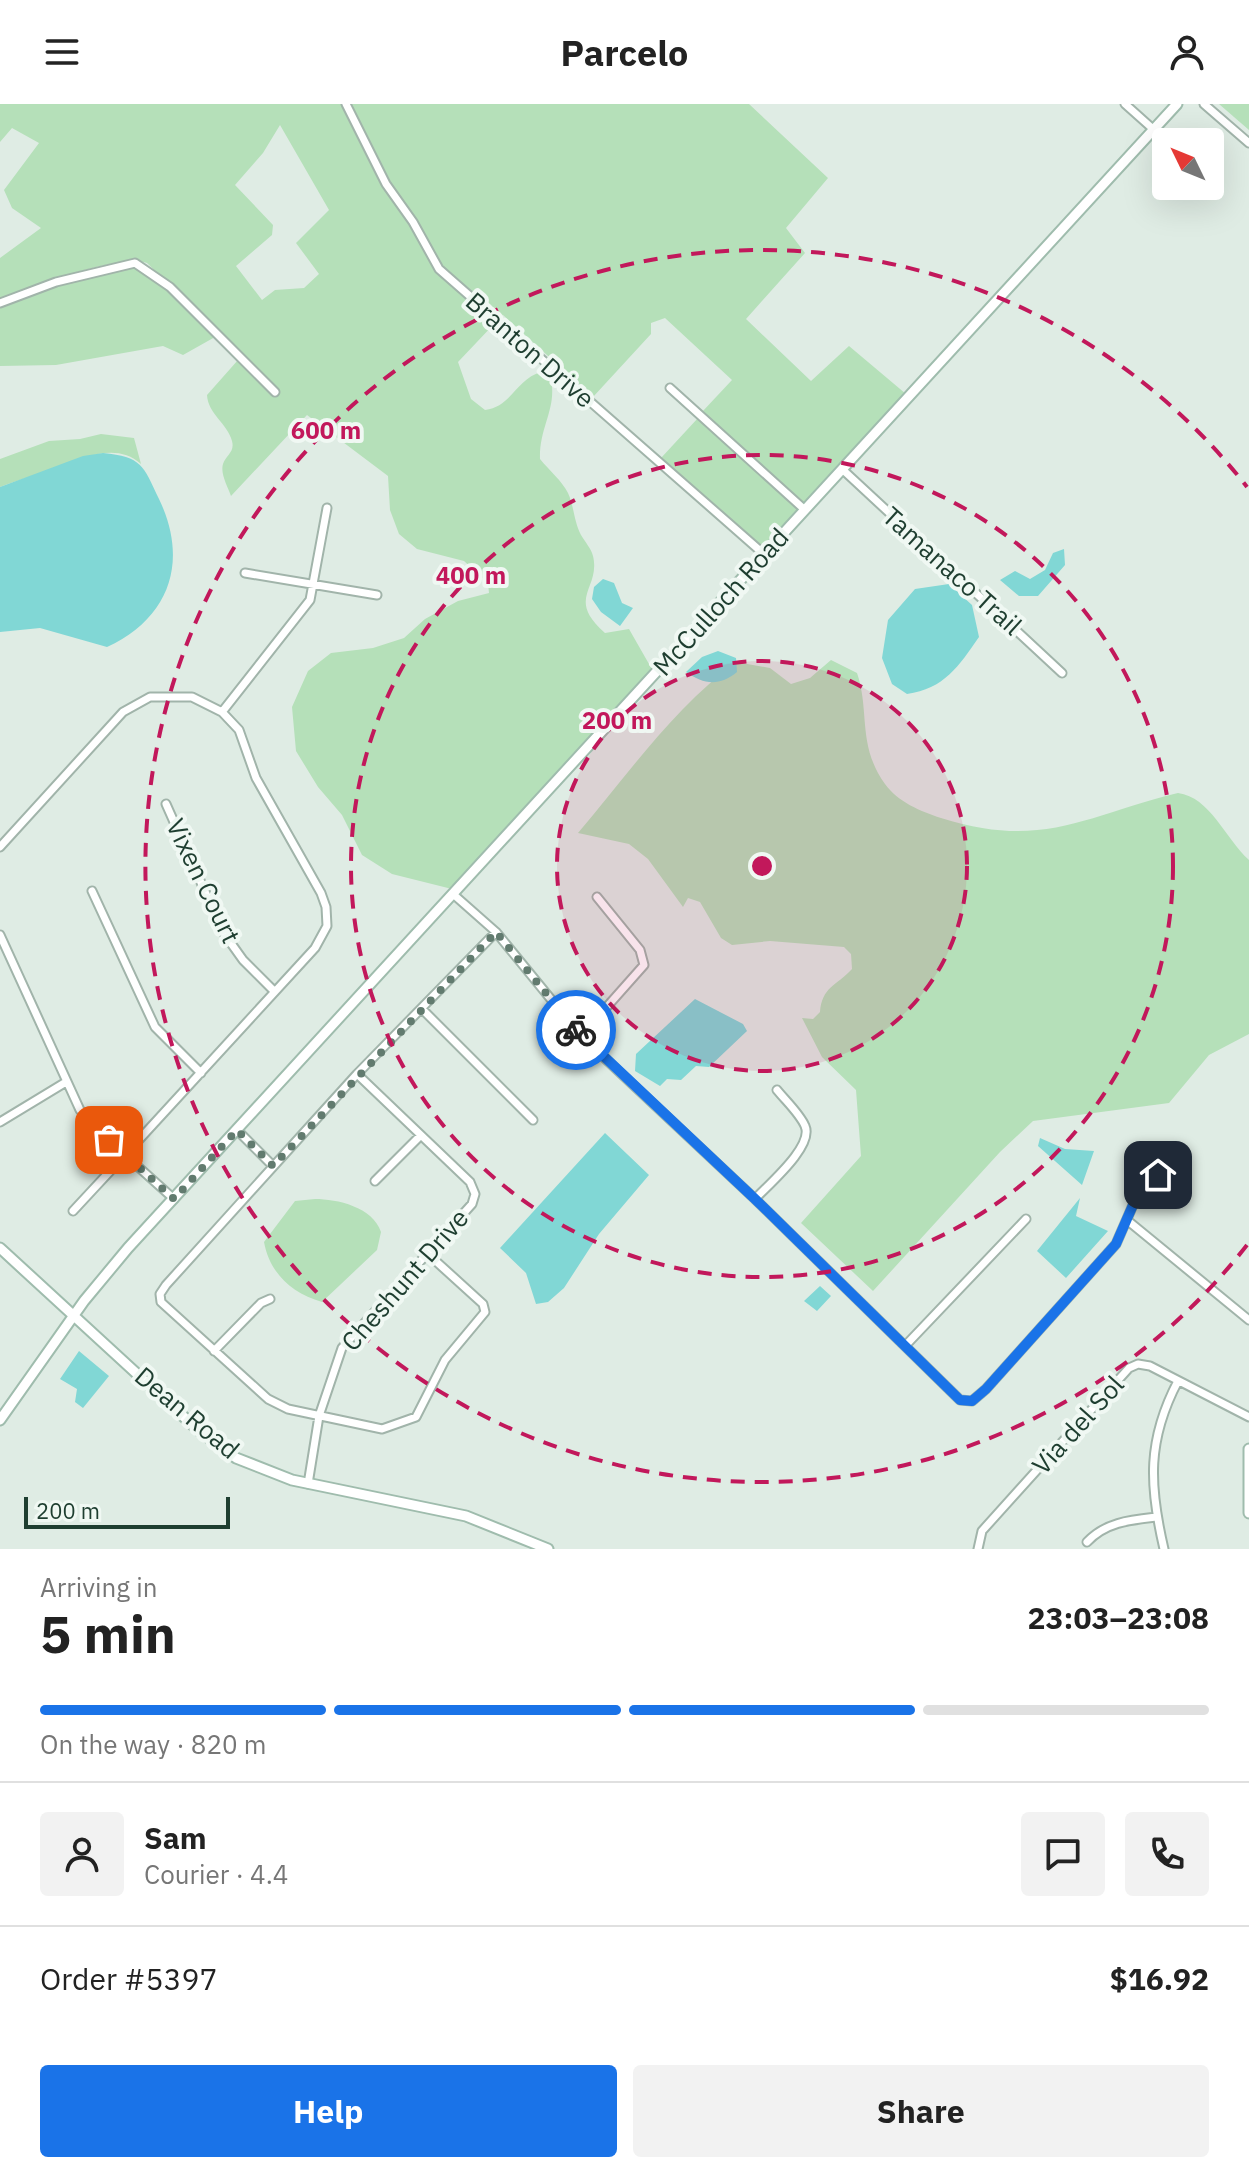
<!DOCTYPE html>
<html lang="en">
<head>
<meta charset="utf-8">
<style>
	body { margin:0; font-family:"IBM Plex Sans",sans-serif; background:#f2f2f2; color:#222; height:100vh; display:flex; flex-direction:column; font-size:30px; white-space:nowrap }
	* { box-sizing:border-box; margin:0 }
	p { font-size:26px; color:#767676 }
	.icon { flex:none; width:44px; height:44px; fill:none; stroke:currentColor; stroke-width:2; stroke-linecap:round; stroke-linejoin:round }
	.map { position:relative; height:1445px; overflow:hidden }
	.sheet { display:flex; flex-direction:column; background:#fff; flex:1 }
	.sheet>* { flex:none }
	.needle { width:52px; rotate:313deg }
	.buttons { position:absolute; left:1152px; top:24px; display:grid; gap:16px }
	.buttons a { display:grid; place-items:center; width:72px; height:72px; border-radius:8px; background:#fff; box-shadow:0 8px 32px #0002; font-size:40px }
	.scale { position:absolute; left:24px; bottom:20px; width:206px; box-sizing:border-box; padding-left:8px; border:4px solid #1e3e30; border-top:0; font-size:22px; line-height:28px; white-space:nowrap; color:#1e3e30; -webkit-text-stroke:6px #f0f8f3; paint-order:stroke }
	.pin { position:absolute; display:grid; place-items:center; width:68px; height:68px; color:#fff; margin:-34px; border-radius:16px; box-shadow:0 4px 12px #0006 }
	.courier { position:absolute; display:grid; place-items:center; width:80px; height:80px; margin:-40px; border:6px solid #1a73e8; border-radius:50%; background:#fff; color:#222; box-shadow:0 2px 10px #0007 }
	.summary em { font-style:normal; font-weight:800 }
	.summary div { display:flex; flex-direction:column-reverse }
	.summary { display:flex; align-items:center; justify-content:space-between; height:136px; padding:0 40px }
	h1 { font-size:52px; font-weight:800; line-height:60px }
	.bar { display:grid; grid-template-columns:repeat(4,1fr); gap:12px 8px; align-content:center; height:96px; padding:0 40px }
	.bar i { height:10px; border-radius:6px; background:#e0e0e0 }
	.bar .current { background:#1a73e8 }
	.bar p { grid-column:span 4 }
	.line { display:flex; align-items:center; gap:20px; padding:0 40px; border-top:2px solid #e0e0e0 }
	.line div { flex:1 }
	.round { display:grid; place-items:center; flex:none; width:84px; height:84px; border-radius:8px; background:#f2f2f2 }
	.action { display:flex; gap:16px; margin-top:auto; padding:16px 40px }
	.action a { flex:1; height:92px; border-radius:8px; background:#1a73e8; color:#fff; font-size:32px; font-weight:800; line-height:92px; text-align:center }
	.action a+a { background:#f2f2f2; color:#222 }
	header { display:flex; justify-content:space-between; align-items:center; height:104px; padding:0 40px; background:#fff; font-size:36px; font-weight:800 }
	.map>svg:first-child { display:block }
	.green { fill:#b5e0b9; fill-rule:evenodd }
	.water { fill:#81d7d5 }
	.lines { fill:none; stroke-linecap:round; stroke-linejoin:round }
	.street-casing { stroke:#a1b4aa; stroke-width:11 }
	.secondary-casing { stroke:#9fbcad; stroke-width:13 }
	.street { stroke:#fff; stroke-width:7 }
	.secondary { stroke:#fff; stroke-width:9 }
	.done { stroke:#627b6f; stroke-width:8; stroke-dasharray:0 14.4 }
	.route { stroke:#1a73e8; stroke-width:10 }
	.ring { fill:none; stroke:#c2185b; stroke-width:4; stroke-dasharray:14 10 }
	.labels { text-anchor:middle; stroke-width:8; stroke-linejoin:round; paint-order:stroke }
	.street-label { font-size:26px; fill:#1e3e30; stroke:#f0f8f3 }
	.centre { fill:#c2185b; stroke:#f0f8f3; stroke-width:4 }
	.ring-label { font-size:24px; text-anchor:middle; font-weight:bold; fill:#c2185b; stroke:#f0f8f3; stroke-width:8; stroke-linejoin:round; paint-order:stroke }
</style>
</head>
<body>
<header><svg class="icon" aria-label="menu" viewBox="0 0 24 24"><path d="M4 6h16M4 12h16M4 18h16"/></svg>Parcelo<svg class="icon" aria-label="person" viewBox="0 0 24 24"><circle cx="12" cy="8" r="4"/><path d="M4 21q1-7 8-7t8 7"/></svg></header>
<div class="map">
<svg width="1249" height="1445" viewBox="0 0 1249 1445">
	<rect width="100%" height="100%" fill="#dfece4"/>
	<path class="green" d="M0 0H342L382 82 410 119 435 167 495 219 458 258 471 295 485 306C512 303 516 274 542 268L551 275C557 305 539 323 540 355 549 366 562 377 568 389 574 402 574 418 581 431 585 438 591 444 593 452 601 485 565 494 605 529L629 525 653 567 452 785 392 770 362 751 342 711 318 683 296 647 292 603 308 567 331 549 373 544 404 534 425 515 458 497 489 489 488 479 464 457 417 445 399 430 390 406 388 372 307 311 231 392C228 383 220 370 223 360 226 351 235 348 232 337 227 319 208 310 207 291L238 256 275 292 280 288 147 159C122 149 27 183 0 195V154L41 124 12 104 4 86 39 39 12 24 0 38ZM280 21 329 106 296 139 319 170 304 184 275 186 262 196 236 162 272 131 273 121 235 81 263 49Z
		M350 0H749L828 74 786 124 805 149 746 215 811 277 849 242 906 290 805 401 702 308 732 276 665 214 651 219V230L593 293 503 211 499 214 441 163 416 116 391 82Z
		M1219 0H1249V26Z
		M136 162 168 185 215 233 183 251 163 242 56 261 0 262V203L58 182Z
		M698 314 800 406 764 446 661 354Z
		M101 330 134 334 141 360C117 338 85 353 59 363 40 371 19 375 0 383V355L49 337 80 335Z
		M831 556 857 569C870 607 857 641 885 680 898 698 920 707 941 714 1043 746 1084 712 1178 689 1210 693 1225 734 1249 756V930L1209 951 1169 999 1033 1017 1000 1048 873 1187 801 1119 861 1052 856 986 822 953 802 914 813 915 820 908C822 883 836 882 852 865L851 850 844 843 770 837 732 841 721 834 700 798 688 794 683 803 648 755 629 740 578 729C627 671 675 603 736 558L770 564 791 580 810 574Z
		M315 1095C337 1095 373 1103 381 1128L377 1146 322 1198C292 1189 270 1170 264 1138L295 1097Z"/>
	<path class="water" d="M103 349C142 353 143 361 159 395 189 457 170 514 107 543L40 524 0 528V383L83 352Z
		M1064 445 1065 461 1038 492H1019L1000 476 1015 467 1030 475 1045 466 1053 449Z
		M603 475 614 479 622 499 633 504 620 522 601 508 592 495 594 483Z
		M949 480 972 501 979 533C959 562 944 585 907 590L892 580 882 554 888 516 915 485Z
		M718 547 736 554 737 568C720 582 704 581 686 568L702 553Z
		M695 895 743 920 747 927 709 963 696 962 681 976 667 975 660 982 635 967 636 950Z
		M605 1029 649 1071 599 1130 564 1184 548 1198 536 1200 526 1169 500 1144Z
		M1040 1034 1065 1045 1094 1047 1082 1081 1038 1042Z
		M1080 1094 1076 1112 1108 1127 1066 1174 1037 1147Z
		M820 1182 831 1192 817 1207 804 1197Z
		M79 1247 109 1272 83 1304 75 1298 77 1285 60 1275Z"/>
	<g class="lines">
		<defs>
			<path id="street" d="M346 0 386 80 413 118 439 165 765 451
				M1125 0 1153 25
				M1204 0 1249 39
				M0 199 56 178 135 159 170 183 275 288
				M670 284 805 406
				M842 365 1062 569
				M245 469 377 491
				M222 608 310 496 327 404
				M166 700 223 828 243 856 274 887
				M0 743 123 608 150 593H192L222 608 239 626 256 674 321 789 326 803 327 822 315 844 125 1051 80 1006 0 831
				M92 787 155 923 201 969
				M453 790 496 828 581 932 755 1095 960 1296 972 1297 986 1285 1116 1140 1133 1101 1145 1085 1171 1059 1182 1055
				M423 906 533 1016
				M581 932 644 861 640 846 597 793
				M0 1018 66 978
				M237 1026 273 1062
				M375 1077 420 1032
				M755 1095C769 1080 814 1042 805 1022 800 1010 786 997 777 986
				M73 1107 125 1051 174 1095
				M1127 1116 1249 1216
				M428 1150 483 1200 485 1208 445 1256 416 1313 382 1325 288 1305 268 1295 161 1198 160 1190 166 1181 357 970 496 828
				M905 1242 1026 1115
				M214 1247 261 1199 270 1195
				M308 1380 319 1312 342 1244 472 1100 475 1090 470 1078 357 970
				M1087 1438C1106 1418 1130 1416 1157 1413
				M978 1445 982 1427 1129 1264 1138 1260 1150 1262 1249 1313
				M1164 1445C1149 1381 1147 1336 1178 1277"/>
			<path id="secondary" d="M0 1144 197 1325 236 1354 292 1376 466 1412 548 1445
				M0 1316 84 1197 128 1144 1177 0
				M1249 1345V1409"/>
		</defs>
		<use href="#street" class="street-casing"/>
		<use href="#secondary" class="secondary-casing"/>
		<use href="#street" class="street"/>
		<use href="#secondary" class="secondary"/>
	</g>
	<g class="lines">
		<path class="done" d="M109 1036 174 1095 237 1026 273 1062 496 828 576 926"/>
		<path class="route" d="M576 926 755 1095 960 1296 972 1297 986 1285 1116 1140 1133 1101 1158 1071"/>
	</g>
	<circle cx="762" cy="762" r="205" fill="#c2185b" fill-opacity=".12"/>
	<g class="ring">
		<circle cx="762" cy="762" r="205"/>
		<circle cx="762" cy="762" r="411"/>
		<path d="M1247 1141A616 616 0 1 1 1247 383"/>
	</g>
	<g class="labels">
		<g class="street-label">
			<text transform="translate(530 246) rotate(41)" y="9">Branton Drive</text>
			<text transform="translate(952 467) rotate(42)" y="9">Tamanaco Trail</text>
			<text transform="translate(721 498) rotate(-48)" y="9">McCulloch Road</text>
			<text transform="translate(203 777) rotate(64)" y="9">Vixen Court</text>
			<text transform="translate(405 1176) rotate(-49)" y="9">Cheshunt Drive</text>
			<text transform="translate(187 1309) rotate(40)" y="9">Dean Road</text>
			<text transform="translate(1078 1321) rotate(-48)" y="9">Via del Sol</text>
		</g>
	</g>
	<circle cx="762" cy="762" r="12" class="centre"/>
	<g class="ring-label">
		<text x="326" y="335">600 m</text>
		<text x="471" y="480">400 m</text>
		<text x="617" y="625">200 m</text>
	</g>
</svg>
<div class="buttons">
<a><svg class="needle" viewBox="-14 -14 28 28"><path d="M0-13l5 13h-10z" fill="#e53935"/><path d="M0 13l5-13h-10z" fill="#767676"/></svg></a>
</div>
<div class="scale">200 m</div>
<div class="pin" style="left:109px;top:1036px;background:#ea580c"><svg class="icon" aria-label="bag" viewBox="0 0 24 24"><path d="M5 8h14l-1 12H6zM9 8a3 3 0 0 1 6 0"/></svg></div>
<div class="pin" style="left:1158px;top:1071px;background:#1f2937"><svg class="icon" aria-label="home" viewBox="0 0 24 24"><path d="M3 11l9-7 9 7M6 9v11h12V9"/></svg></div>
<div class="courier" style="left:576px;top:926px"><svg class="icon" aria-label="bike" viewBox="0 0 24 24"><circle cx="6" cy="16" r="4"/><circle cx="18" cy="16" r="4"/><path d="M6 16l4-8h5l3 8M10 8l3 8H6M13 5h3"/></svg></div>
</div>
<section class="sheet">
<div class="summary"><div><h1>5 min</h1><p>Arriving in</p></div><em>23:03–23:08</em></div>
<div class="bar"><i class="current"></i><i class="current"></i><i class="current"></i><i></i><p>On the way · 820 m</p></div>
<div class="line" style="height:144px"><a class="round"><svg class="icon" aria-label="person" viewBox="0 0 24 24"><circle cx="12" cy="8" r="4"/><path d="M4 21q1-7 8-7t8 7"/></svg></a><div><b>Sam</b><p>Courier · 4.4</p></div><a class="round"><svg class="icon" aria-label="chat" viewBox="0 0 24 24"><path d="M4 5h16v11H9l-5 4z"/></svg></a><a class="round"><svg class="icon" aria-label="phone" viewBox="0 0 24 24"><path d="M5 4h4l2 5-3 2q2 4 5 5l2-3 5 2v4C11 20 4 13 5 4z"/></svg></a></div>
<div class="line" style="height:104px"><div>Order #5397</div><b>$16.92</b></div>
<div class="action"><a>Help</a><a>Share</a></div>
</section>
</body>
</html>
